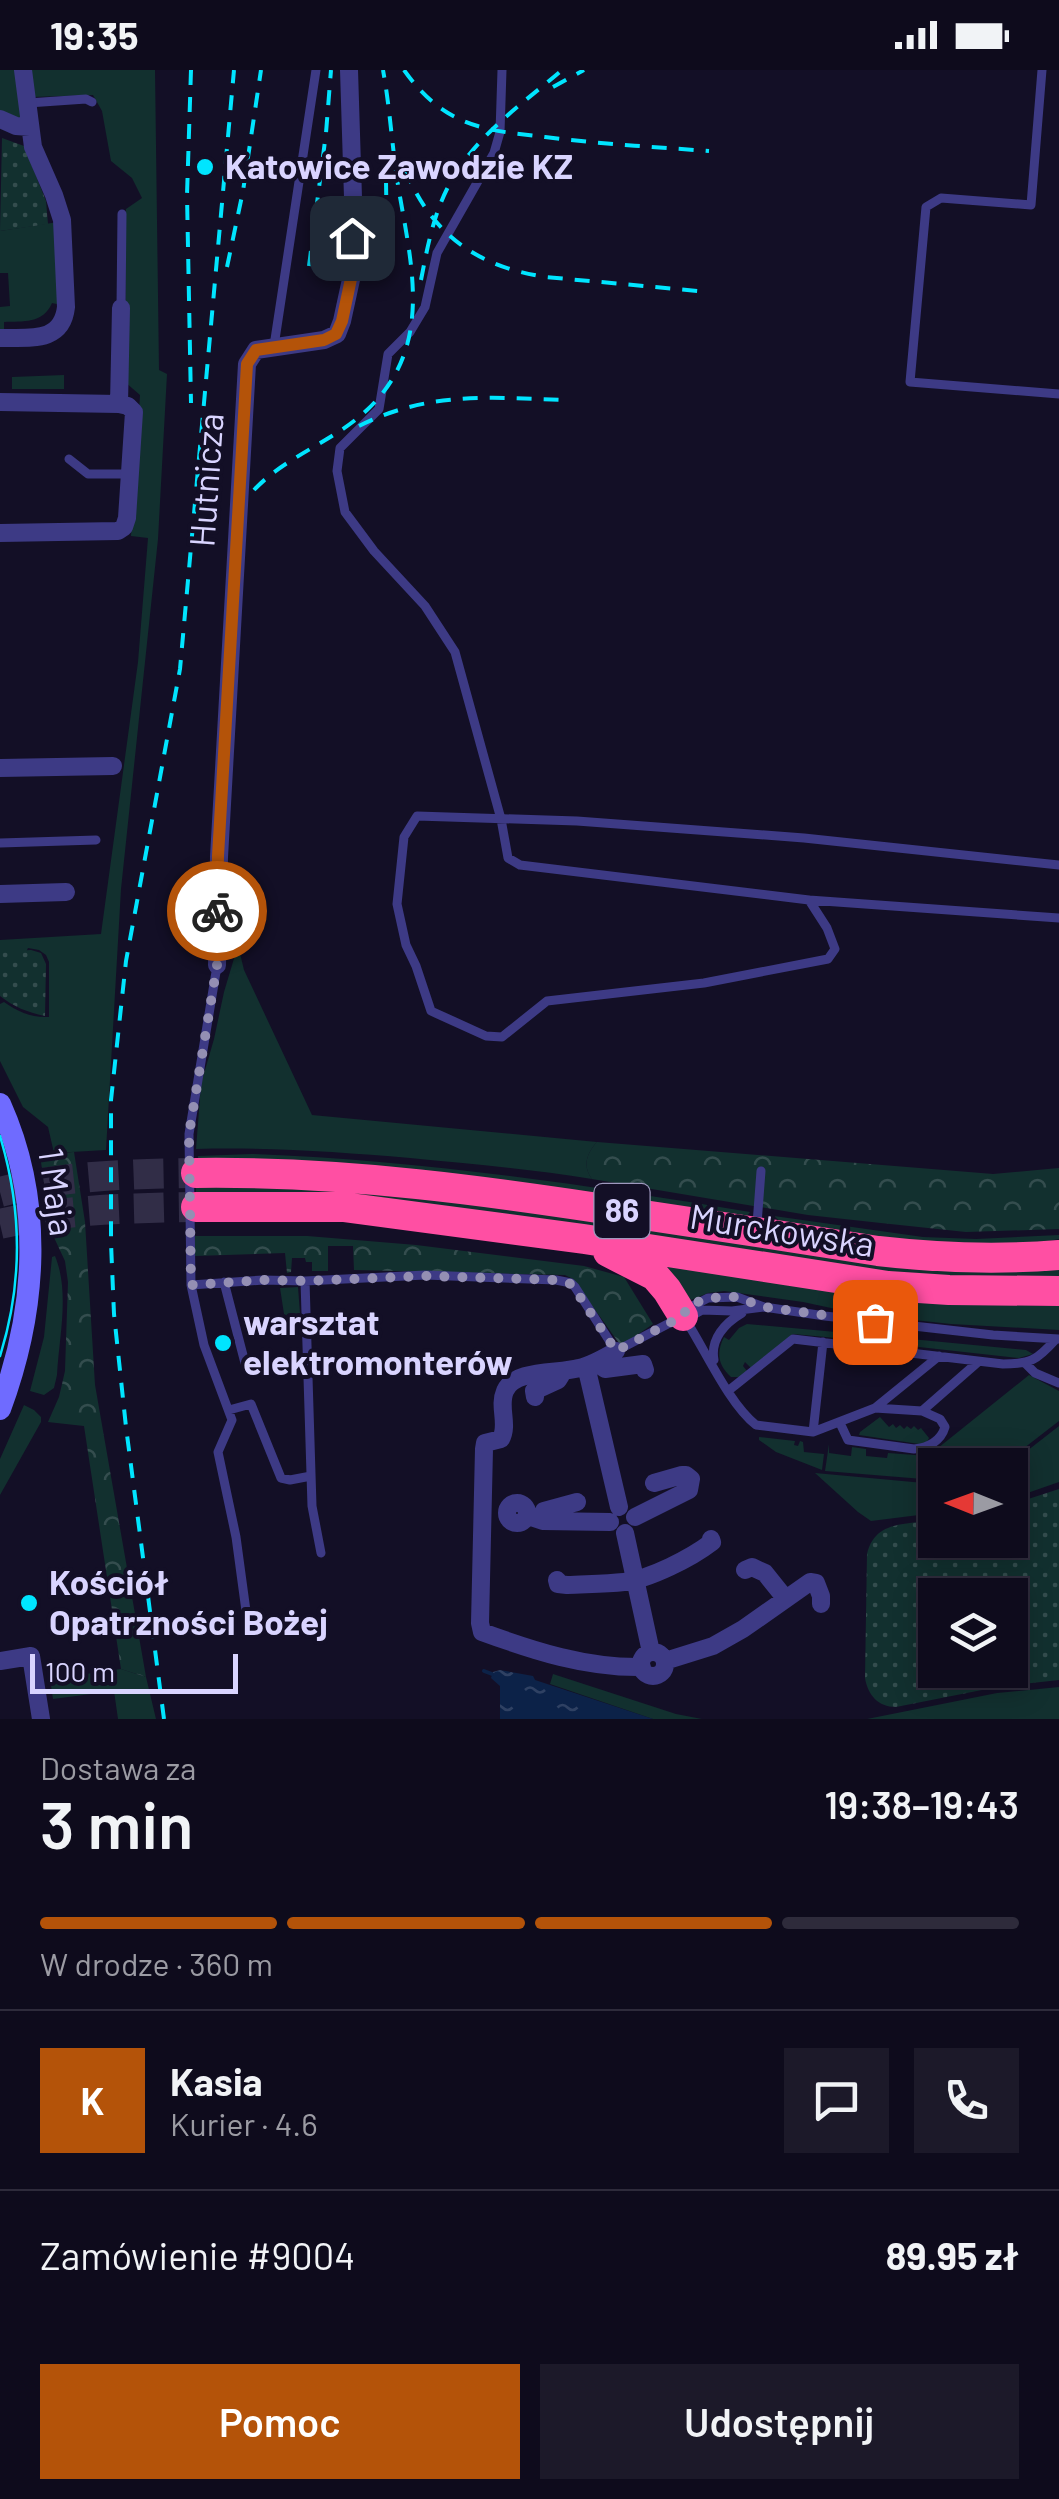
<!DOCTYPE html>
<html lang="pl">
<head>
<meta charset="utf-8">
<style>
	body { margin:0; font-family:Barlow,sans-serif; background:#1c1929; color:#f1f3f6; height:100vh; display:flex; flex-direction:column; font-size:38px; white-space:nowrap }
	* { box-sizing:border-box; margin:0 }
	p { font-size:32px; color:#9b9ba3 }
	.icon { flex:none; width:55px; height:55px; fill:none; stroke:currentColor; stroke-width:2; stroke-linecap:round; stroke-linejoin:round }
	.map { position:relative; height:1649px; overflow:hidden }
	.side { display:flex; flex-direction:column; background:#0e0b1c; flex:1 }
	.side>* { flex:none }
	.needle { width:65px; rotate:271deg }
	.controls { position:absolute; left:918px; top:1378px; display:grid; gap:20px }
	.controls a { display:grid; place-items:center; width:110px; height:110px; border-radius:0px; background:#0e0b1c; box-shadow:0 5px 25px #0003,0 0 0 2px #2e2b3b; font-size:50px }
	.scale { position:absolute; left:30px; bottom:25px; width:208px; box-sizing:border-box; padding-left:10px; border:5px solid #d9d4ff; border-top:0; font-size:28px; line-height:35px; white-space:nowrap; color:#d9d4ff; -webkit-text-stroke:8px #130f26; paint-order:stroke }
	.pin { position:absolute; display:grid; place-items:center; width:85px; height:85px; color:#fff; margin:-42px; border-radius:20px; box-shadow:0 5px 15px #0006 }
	.courier { position:absolute; display:grid; place-items:center; width:100px; height:100px; margin:-50px; border:8px solid #b45309; border-radius:50%; background:#fff; color:#222; box-shadow:0 2px 12px #0007 }
	.summary em { font-style:normal; font-weight:600 }
	.summary div { display:flex; flex-direction:column-reverse }
	.summary { display:flex; align-items:center; justify-content:space-between; height:170px; padding:0 40px }
	h1 { font-size:65px; font-weight:600; line-height:75px }
	.bar { display:grid; grid-template-columns:repeat(4,1fr); gap:15px 10px; align-content:center; height:120px; padding:0 40px }
	.bar i { height:12px; border-radius:8px; background:#2e2b3b }
	.bar .current { background:#b45309 }
	.bar p { grid-column:span 4 }
	.line { display:flex; align-items:center; gap:25px; padding:0 40px; border-top:2px solid #2e2b3b }
	.line div { flex:1 }
	.round { display:grid; place-items:center; flex:none; width:105px; height:105px; border-radius:0px; background:#1c1929 }
	.cta { display:flex; gap:20px; margin-top:auto; padding:20px 40px }
	.cta a { flex:1; height:115px; border-radius:0px; background:#b45309; color:#fff; font-size:40px; font-weight:600; line-height:115px; text-align:center }
	.cta a+a { background:#1c1929; color:#f1f3f6 }
	.status { display:flex; justify-content:space-between; align-items:center; height:70px; padding:0 50px; background:#0e0b1c; direction:ltr }
	.status svg { height:28px; fill:currentColor }
	.map>svg:first-child { display:block }
	.grass { fill:#12302f }
	.forest { fill:url(#forest-crowns) }
	.park { fill:url(#park-dots); fill-rule:evenodd }
	.water { fill:url(#water-ripples) }
	.lines { fill:none; stroke-linecap:round; stroke-linejoin:round }
	.stream { stroke:#0c2248; stroke-width:4 }
	.highway-tunnel { stroke:#312d47; stroke-width:30; stroke-dasharray:30 15; stroke-linecap:butt }
	.lane { stroke:#3d3a85; stroke-width:9 }
	.street { stroke:#3d3a85; stroke-width:18 }
	.secondary { stroke:#6f6bff; stroke-width:22 }
	.highway { stroke:#ff4fa3; stroke-width:30 }
	.tram { stroke:#00e5ff; stroke-width:2.5 }
	.rail { stroke:#00e5ff; stroke-width:4; stroke-dasharray:15 12; stroke-linecap:butt }
	.done { stroke:#948fb3; stroke-width:10; stroke-dasharray:0 18 }
	.route { stroke:#b45309; stroke-width:12 }
	.poi-dot { fill:#00e5ff; stroke:#130f26; stroke-width:4 }
	.labels { text-anchor:middle; stroke-width:8; stroke-linejoin:round; paint-order:stroke }
	.shield { fill:#130f26; stroke:#9e99be; stroke-width:2.5 }
	.shield-label { font-size:32px; font-weight:bold; fill:#d9d4ff }
	.poi-label { font-size:35px; font-weight:bold; fill:#d9d4ff; stroke:#130f26; text-anchor:start }
	.street-label { font-size:35px; fill:#d9d4ff; stroke:#130f26 }
</style>
</head>
<body>
<div class="status"><b>19:35</b><svg viewBox="0 0 49 12"><path d="M0 12V9h3v3zM5 12V6h3v6zM10 12V3h3v9zM15 12V0h3v12zM26 1h20v11H26zM47 4h2v5h-2z"/></svg></div>
<div class="map">
<svg width="1059" height="1649" viewBox="0 0 1059 1649">
	<defs>
		<pattern id="forest-crowns" width="20" height="18" patternUnits="userSpaceOnUse" patternTransform="scale(2.5)"><rect width="20" height="18" fill="#12302f"/><path d="M2 6a3 3 0 1 1 6 0M12 15a3 3 0 1 1 6 0" fill="none" stroke="#344d4e"/></pattern>
		<pattern id="park-dots" width="8" height="8" patternUnits="userSpaceOnUse" patternTransform="scale(2.5)"><rect width="8" height="8" fill="#12302f"/><path d="M2 2h.1M6 6h.1" fill="none" stroke="#344d4e" stroke-width="1.8" stroke-linecap="round"/></pattern>
		<pattern id="water-ripples" width="26" height="14" patternUnits="userSpaceOnUse" patternTransform="scale(2.5)"><rect width="26" height="14" fill="#0c2248"/><path d="M2 4q2-2 4 0t4 0M15 11q2-2 4 0t4 0" fill="none" stroke="#2f4163"/></pattern>
	</defs>
	<rect width="100%" height="100%" fill="#130f26"/>
	<path class="grass" d="M0 0H19L24 45 19 49 0 44Z
		M29 0H155L159 300 167 304 158 469 121 819 106 1080 54 1083 48 1057 23 1037 0 991V934L4 932C18 942 32 948 49 947V892L46 885 39 880 28 878 26 882H0V870L101 864 138 592 148 468 131 466 140 325 125 312 126 139 142 128 132 108 111 91 102 41 93 25 33 27Z
		M58 152 61 235 52 233C43 254 23 251 4 252V260H0V237L10 236 8 203H0V161Z
		M64 305V319H12V307Z
		M238 875 244 900 312 1045 597 1072C587 1083 582 1096 592 1109 532 1099 471 1094 410 1088 338 1082 268 1077 196 1079L201 1014 214 969 224 922Z
		M252 1084C420 1090 585 1115 750 1142L747 1146 198 1093V1086Z
		M196 1116H317L1059 1198V1208H949L196 1124Z
		M774 1146 923 1167 976 1169 1059 1165V1169C972 1188 871 1165 783 1154Z
		M55 1186C70 1222 59 1267 57 1305L54 1318 44 1325 30 1321 44 1267 52 1187Z
		M651 1190 1004 1234 1045 1236 1059 1235V1260L951 1254 859 1244 803 1232 724 1221 708 1223 686 1232Z
		M298 1217 301 1256 286 1257 280 1218Z
		M747 1254 836 1262V1268L793 1264 751 1298 745 1292 743 1296 747 1301 740 1307H731C718 1295 716 1283 724 1267L729 1270 739 1258Z
		M848 1263 1026 1280 1033 1284 1019 1288 847 1269Z
		M1029 1305 1059 1321V1351L1002 1395H935V1410L825 1401 829 1374V1383L851 1386 852 1377 866 1379V1386L887 1388 888 1383 928 1386Z
		M24 1335 34 1340 41 1347V1352L0 1425V1389Z
		M880 1347 889 1357 893 1354 896 1358 900 1355 904 1359 907 1356 911 1359 914 1356 918 1360 921 1358 929 1368 927 1372 919 1374 859 1365 860 1362Z
		M1059 1356V1412L1010 1429 1009 1395Z
		M759 1367 795 1371 794 1375 798 1376 800 1371 803 1372 804 1382 824 1384 822 1400 776 1382 759 1370Z
		M815 1403 935 1414V1443L871 1451 858 1442Z
		M121 1599 146 1607 156 1649H118L114 1621 53 1629 50 1609Z
		M553 1604 676 1644 702 1649H653L550 1614Z
		M1059 1617V1649H867L997 1623Z"/>
	<path class="forest" d="M597 1072 993 1104 1059 1098V1159L966 1162 881 1153 808 1145 592 1109C582 1096 587 1083 597 1072Z
		M74 1082 85 1152 95 1315 146 1607 121 1599 84 1356 48 1352 59 1327 65 1301 68 1212 65 1191 51 1161 40 1085Z
		M195 1166H307L416 1175 584 1196 624 1207 653 1254 621 1276 573 1209 565 1205 354 1200 353 1176H328V1201H312V1192H306L305 1188H292L291 1202 287 1203 285 1183 195 1186Z"/>
	<path class="park" d="M2 68 24 76 46 131 48 154 0 161Z
		M31 880 41 883 46 894 45 946C27 942 14 937 0 926V882Z
		M1059 1419V1610L997 1617 896 1637C878 1637 868 1625 865 1608L867 1484C875 1450 906 1455 935 1450V1470H1010V1435ZM1010 1525V1600H935V1525Z"/>
	<path class="water" d="M500 1600 533 1606 535 1610 653 1649H500V1616L491 1608 493 1602Z"/>
	<g class="lines">
		<path class="stream" d="M484 1601 492 1604"/>
		<path class="highway-tunnel" d="M0 1122C64 1105 130 1104 196 1103
			M0 1154C65 1139 130 1138 196 1137"/>
		<path class="lane" d="M502 0 500 62 494 83 437 183 425 237 410 262 388 284 379 339 340 378 337 401 345 442 374 481 425 536 455 582 501 749 508 788 520 795 809 830 1059 848
			M1042 0 1031 135 941 128 926 137 910 312 1059 324
			M28 33 86 29 92 32
			M121 238 122 144
			M274 276 316 0
			M69 389 88 404H130
			M0 773 96 770
			M809 830 827 858 835 879 828 889 704 913 547 931 502 967 486 966 431 941 416 896 406 875 397 834 404 767 417 746 577 751 804 768 1059 795
			M757 1154 761 1101
			M305 1211 312 1436 321 1483
			M224 1212 245 1293
			M191 1215 189 1064 217 896
			M687 1239 708 1228 737 1227 764 1237 825 1246 993 1265 1059 1269
			M687 1252C706 1282 730 1335 756 1355L813 1362 875 1338 922 1341 940 1349 945 1357C941 1371 928 1378 914 1379L848 1370 840 1353
			M714 1290C710 1269 725 1253 742 1243
			M1026 1294 1035 1303 1059 1313
			M728 1321 793 1269 1003 1294C1031 1294 1037 1290 1056 1269
			M875 1338 939 1286
			M229 1340 251 1334 281 1408 290 1410 311 1406
			M922 1341 978 1292
			M813 1362 823 1272
			M249 1563 236 1467 218 1382 232 1350 204 1275 191 1215 263 1210 305 1211 425 1205 556 1210 571 1213 575 1217 616 1281 683 1246 693 1245 702 1240 732 1241 764 1237"/>
		<path class="street" d="M0 49 16 56 30 57
			M0 268C28 267 62 274 66 237L62 150 54 125 33 77 23 0
			M0 332 119 334 121 238
			M0 463 118 461 124 457 127 448 134 342 128 336 119 334
			M0 698 113 696
			M0 824 66 822
			M217 895 219 787 247 294 256 280 324 270 337 264 342 251 355 191 349 0
			M616 1281C604 1288 592 1295 579 1298 558 1304 514 1299 505 1321 498 1337 509 1354 501 1369L485 1373 484 1379 480 1553 482 1562C534 1581 586 1598 642 1597
			M595 1292 605 1299 643 1294 645 1300
			M586 1296 619 1437
			M535 1327 534 1321 558 1310 563 1302
			M507 1443a10 10 0 1 1 20 0a10 10 0 1 1-20 0Z
			M528 1446 543 1451 610 1452
			M635 1447 689 1420 691 1409 686 1405H682L654 1413
			M543 1451 544 1441 577 1432
			M625 1463 651 1582
			M745 1500 752 1497 765 1503 785 1528
			M557 1510 558 1514 567 1515C585 1514 605 1514 624 1512 650 1509 691 1488 712 1472L711 1469
			M641 1594a12 12 0 1 1 24 0a12 12 0 1 1-24 0Z
			M0 1591 31 1586 41 1649
			M665 1591 713 1576 743 1559 810 1512 816 1513 821 1526V1534"/>
		<path class="secondary" d="M0 1034C44 1132 37 1239 0 1339"/>
		<path class="highway" d="M196 1103C345 1101 490 1121 637 1144 717 1156 798 1168 878 1181 939 1188 998 1190 1059 1185
			M196 1137H343L584 1169 888 1216 949 1220 1059 1221
			M608 1182 655 1206 667 1220 683 1246"/>
		<path class="tram" d="M0 1066C22 1139 23 1213 0 1286"/>
		<path class="rail" d="M191 0 187 125 191 333
			M404 0C416 17 430 32 448 43 477 61 512 63 545 67 600 74 654 77 709 81
			M553 17 584 0
			M405 99C431 164 477 197 546 207L698 221
			M386 110 387 180
			M309 196 326 63 331 0
			M227 197 243 121 261 0
			M421 210C427 179 433 147 447 119 472 68 520 36 562 0
			M359 356C431 320 492 328 570 330
			M254 420C286 386 333 372 367 340 435 276 411 194 398 115 392 77 390 38 383 0
			M164 1649 126 1357 114 1244 111 1173V1030L126 891 180 599 234 0"/>
	</g>
	<g class="lines">
		<path class="done" d="M217 841V895L189 1064 191 1215 263 1210 306 1211 425 1206 556 1210 571 1214 574 1218 616 1281 683 1246 688 1236 708 1228 736 1227 764 1237 875 1252"/>
		<path class="route" d="M217 841 218 786 247 294 256 280 324 270 336 264 342 251 355 190 352 168"/>
	</g>
	<g class="poi-dot">
		<circle cx="205" cy="97" r="10"/>
		<circle cx="223" cy="1273" r="10"/>
		<circle cx="29" cy="1533" r="10"/>
	</g>
	<g class="labels">
		<rect class="shield" x="594.5" y="1114" width="55" height="54" rx="8"/>
		<g class="shield-label">
			<text x="622" y="1152">86</text>
		</g>
		<g class="poi-label">
			<text x="225" y="109">Katowice Zawodzie KZ</text>
			<text x="243" y="1265">warsztat<tspan x="243" dy="40">elektromonterów</tspan></text>
			<text x="49" y="1525">Kościół<tspan x="49" dy="40">Opatrzności Bożej</tspan></text>
		</g>
		<g class="street-label">
			<text transform="translate(207 410) rotate(-86)" y="12">Hutnicza</text>
			<text transform="translate(56 1122) rotate(82)" y="12">1 Maja</text>
			<text transform="translate(782 1161) rotate(9)" y="12">Murckowska</text>
		</g>
	</g>
</svg>
<div class="controls">
<a><svg class="needle" viewBox="-14 -14 28 28"><path d="M0-13l5 13h-10z" fill="#e53935"/><path d="M0 13l5-13h-10z" fill="#9b9ba3"/></svg></a>
<a><svg class="icon" aria-label="layers" viewBox="0 0 24 24"><path d="M12 4l9 5-9 5-9-5zM3 14l9 5 9-5"/></svg></a>
</div>
<div class="scale">100 m</div>
<div class="pin" style="left:875px;top:1252px;background:#ea580c"><svg class="icon" aria-label="bag" viewBox="0 0 24 24"><path d="M5 8h14l-1 12H6zM9 8a3 3 0 0 1 6 0"/></svg></div>
<div class="pin" style="left:352px;top:168px;background:#1f2937"><svg class="icon" aria-label="home" viewBox="0 0 24 24"><path d="M3 11l9-7 9 7M6 9v11h12V9"/></svg></div>
<div class="courier" style="left:217px;top:841px"><svg class="icon" aria-label="bike" viewBox="0 0 24 24"><circle cx="6" cy="16" r="4"/><circle cx="18" cy="16" r="4"/><path d="M6 16l4-8h5l3 8M10 8l3 8H6M13 5h3"/></svg></div>
</div>
<section class="side">
<div class="summary"><div><h1>3 min</h1><p>Dostawa za</p></div><em>19:38–19:43</em></div>
<div class="bar"><i class="current"></i><i class="current"></i><i class="current"></i><i></i><p>W drodze · 360 m</p></div>
<div class="line" style="height:180px"><b class="round" style="background:#b45309;color:#fff">K</b><div><b>Kasia</b><p>Kurier · 4.6</p></div><a class="round"><svg class="icon" aria-label="chat" viewBox="0 0 24 24"><path d="M4 5h16v11H9l-5 4z"/></svg></a><a class="round"><svg class="icon" aria-label="phone" viewBox="0 0 24 24"><path d="M5 4h4l2 5-3 2q2 4 5 5l2-3 5 2v4C11 20 4 13 5 4z"/></svg></a></div>
<div class="line" style="height:130px"><div>Zamówienie #9004</div><b>89.95 zł</b></div>
<div class="cta"><a>Pomoc</a><a>Udostępnij</a></div>
</section>
</body>
</html>
